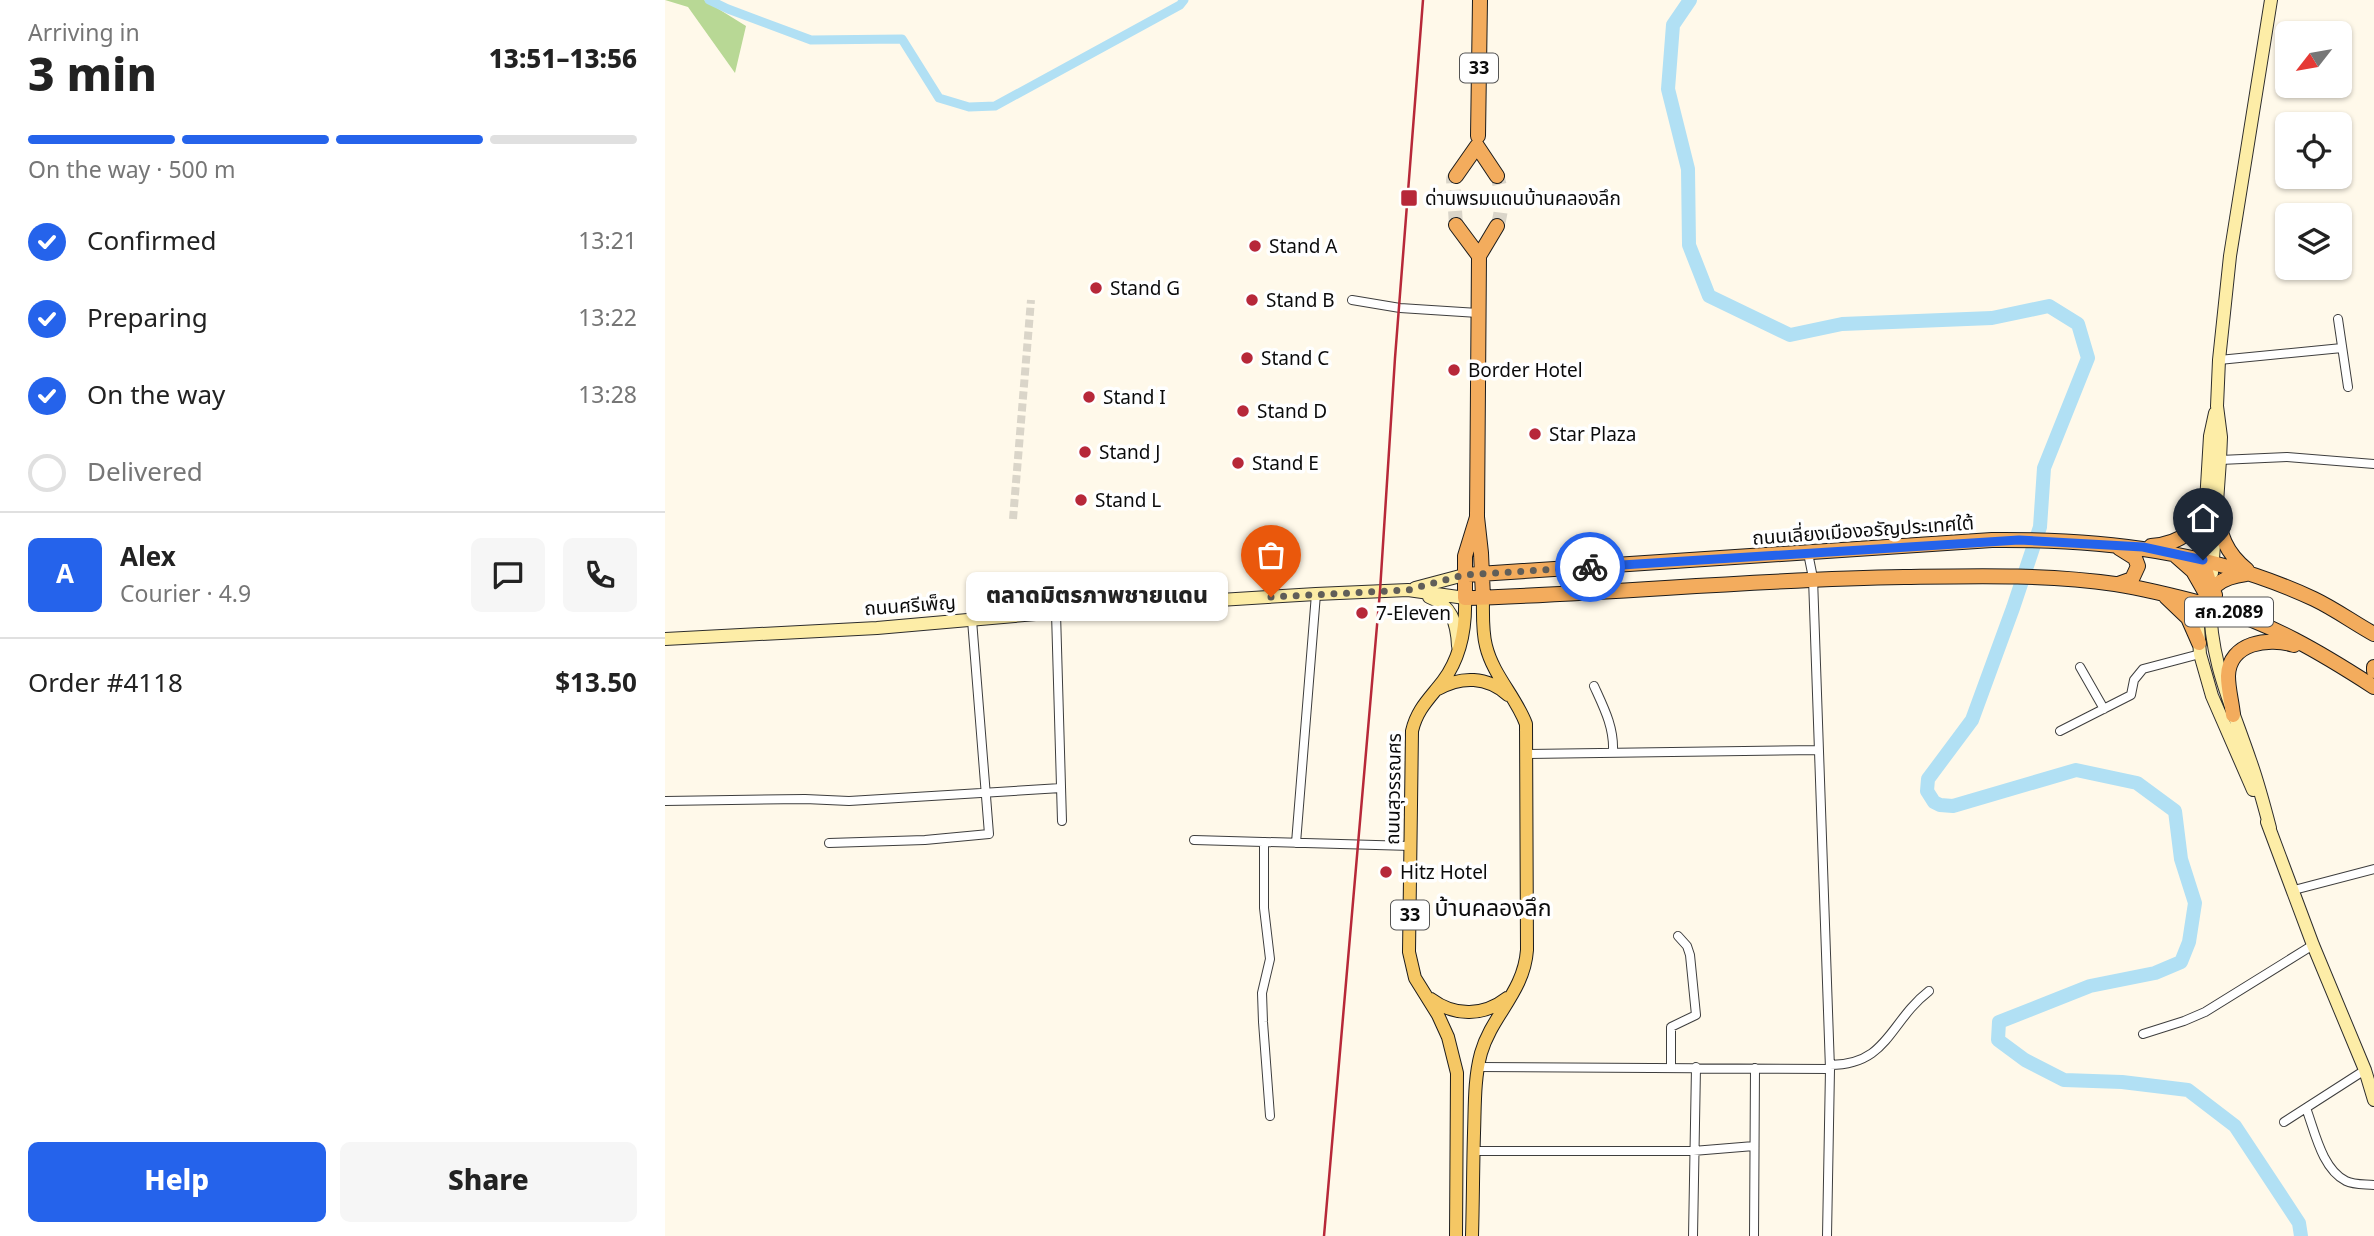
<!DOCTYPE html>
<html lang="en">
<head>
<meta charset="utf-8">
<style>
	body { margin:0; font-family:Georgia,"Noto Sans Thai",serif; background:#f6f6f6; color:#222; height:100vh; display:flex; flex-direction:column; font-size:26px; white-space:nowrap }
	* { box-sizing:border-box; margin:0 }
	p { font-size:23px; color:#767676 }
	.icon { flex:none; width:38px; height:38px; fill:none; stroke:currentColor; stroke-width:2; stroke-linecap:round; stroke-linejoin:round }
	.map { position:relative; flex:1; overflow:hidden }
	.drawer { display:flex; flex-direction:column; background:#fff; width:665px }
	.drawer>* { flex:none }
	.needle { width:46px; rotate:239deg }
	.tools { position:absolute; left:1610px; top:21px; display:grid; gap:14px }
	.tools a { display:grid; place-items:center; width:77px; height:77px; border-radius:10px; background:#fff; box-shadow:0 2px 5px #0004; font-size:35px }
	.pin { position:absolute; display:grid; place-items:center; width:60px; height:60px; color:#fff; margin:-72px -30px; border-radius:50% 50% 50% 0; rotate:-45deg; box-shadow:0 0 7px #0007 }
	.pin .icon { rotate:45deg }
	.courier { position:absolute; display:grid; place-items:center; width:70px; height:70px; margin:-35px; border:5px solid #2563eb; border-radius:50%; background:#fff; color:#222; box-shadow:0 2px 9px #0007 }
	.bubble { position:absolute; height:49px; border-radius:10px; background:#fff; box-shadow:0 2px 5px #0004; font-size:23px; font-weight:800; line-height:49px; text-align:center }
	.headline em { font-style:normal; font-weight:800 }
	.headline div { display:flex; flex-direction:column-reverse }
	.headline { display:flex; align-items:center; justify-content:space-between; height:119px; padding:0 28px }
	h1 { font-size:46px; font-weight:800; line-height:52px }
	.bar { display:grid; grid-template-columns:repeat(4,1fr); gap:10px 7px; align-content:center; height:84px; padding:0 28px }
	.bar i { height:9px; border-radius:5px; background:#e0e0e0 }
	.bar .active { background:#2563eb }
	.bar p { grid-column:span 4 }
	.line { display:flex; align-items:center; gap:18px; padding:0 28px; border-top:2px solid #e0e0e0 }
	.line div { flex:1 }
	.round { display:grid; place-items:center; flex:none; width:74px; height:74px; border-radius:10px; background:#f6f6f6 }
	ol { padding:0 28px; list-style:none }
	li { display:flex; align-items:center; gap:21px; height:77px }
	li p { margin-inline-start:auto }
	li .icon { padding:7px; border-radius:50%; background:#2563eb; color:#fff; stroke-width:4 }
	li:last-child { color:#767676 }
	li i { width:38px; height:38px; border:4px solid #e0e0e0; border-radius:50% }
	.action { display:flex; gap:14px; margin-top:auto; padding:14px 28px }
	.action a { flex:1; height:80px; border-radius:10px; background:#2563eb; color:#fff; font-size:28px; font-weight:800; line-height:80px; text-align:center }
	.action a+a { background:#f6f6f6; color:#222 }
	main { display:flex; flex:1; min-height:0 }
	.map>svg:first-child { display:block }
	.forest { fill:#b8d895 }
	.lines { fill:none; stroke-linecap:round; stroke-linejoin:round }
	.canal { stroke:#b1e0f4; stroke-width:9 }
	.river { stroke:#b1e0f4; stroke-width:14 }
	.minor-tunnel { stroke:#dad5c9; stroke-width:8; stroke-dasharray:8 4; stroke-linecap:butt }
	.trunk-tunnel { stroke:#dad5c9; stroke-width:14; stroke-dasharray:14 7; stroke-linecap:butt }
	.minor-casing { stroke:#3e3e3e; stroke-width:10 }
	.secondary-casing { stroke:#2d2d2d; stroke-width:14 }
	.primary-casing { stroke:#1c1c1c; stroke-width:14 }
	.trunk-casing { stroke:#1c1c1c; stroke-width:16 }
	.minor { stroke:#fff; stroke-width:8 }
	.secondary { stroke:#fdeda7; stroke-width:12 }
	.primary { stroke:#f5c764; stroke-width:12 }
	.trunk { stroke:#f3ac5d; stroke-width:14 }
	.rail { stroke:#b72839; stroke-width:2.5 }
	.done { stroke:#605e59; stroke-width:7; stroke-dasharray:0 12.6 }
	.route { stroke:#2563eb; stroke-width:9 }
	.poi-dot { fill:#b72839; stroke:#fff; stroke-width:2.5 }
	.labels { text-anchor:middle; stroke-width:7; stroke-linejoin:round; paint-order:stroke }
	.shield { fill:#fff; stroke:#545454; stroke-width:2 }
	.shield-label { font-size:18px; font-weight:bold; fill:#0b0b0b }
	.poi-label { font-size:19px; fill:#0b0b0b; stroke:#fff; text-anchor:start }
	.street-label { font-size:19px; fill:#0b0b0b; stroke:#fff }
	.quarter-label { font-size:23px; fill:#0b0b0b; stroke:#fff }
</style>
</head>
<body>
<main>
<section class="drawer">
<div class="headline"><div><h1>3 min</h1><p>Arriving in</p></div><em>13:51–13:56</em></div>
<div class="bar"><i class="active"></i><i class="active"></i><i class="active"></i><i></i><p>On the way · 500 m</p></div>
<ol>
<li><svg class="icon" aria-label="check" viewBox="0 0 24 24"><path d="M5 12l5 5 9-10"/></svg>Confirmed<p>13:21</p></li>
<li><svg class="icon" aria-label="check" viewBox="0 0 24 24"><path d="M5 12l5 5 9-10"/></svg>Preparing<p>13:22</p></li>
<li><svg class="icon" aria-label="check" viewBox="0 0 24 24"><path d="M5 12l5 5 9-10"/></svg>On the way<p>13:28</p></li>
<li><i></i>Delivered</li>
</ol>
<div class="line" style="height:126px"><b class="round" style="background:#2563eb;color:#fff">A</b><div><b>Alex</b><p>Courier · 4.9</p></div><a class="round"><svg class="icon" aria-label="chat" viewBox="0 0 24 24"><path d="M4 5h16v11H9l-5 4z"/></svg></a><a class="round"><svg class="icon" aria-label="phone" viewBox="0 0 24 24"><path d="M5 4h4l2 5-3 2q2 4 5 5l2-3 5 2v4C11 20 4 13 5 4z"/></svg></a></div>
<div class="line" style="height:91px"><div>Order #4118</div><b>$13.50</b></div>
<div class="action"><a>Help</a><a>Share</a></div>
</section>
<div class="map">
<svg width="1709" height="1236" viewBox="0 0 1709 1236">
	<rect width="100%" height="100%" fill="#fff9ea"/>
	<path class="forest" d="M0 0H39L81 26 70 73 23 7Z"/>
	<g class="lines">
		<path class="canal" d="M44 0 63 9 146 40 237 39 274 98 304 107 330 106 515 5 519 0"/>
		<path class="river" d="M1025 0 1008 25 1003 89 1023 169 1024 245 1044 296 1125 335 1177 324 1327 318 1384 306 1413 324 1423 358 1379 468 1375 527 1348 608 1307 720 1263 779 1262 791 1269 802 1275 805 1288 806 1411 770 1472 783 1510 811 1516 859 1530 903 1524 942 1516 962 1490 973 1425 986 1334 1022 1333 1040 1360 1060 1399 1080 1457 1082 1523 1090 1570 1126 1634 1223 1636 1236"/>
		<path class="minor-tunnel" d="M348 519 366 300"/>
		<path class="trunk-tunnel" d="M791 225 788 179 791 176
			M832 226C838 213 837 188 832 176"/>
		<defs>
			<path id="minor" d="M687 300 735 308 813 313
				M1673 319 1683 387
				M1554 360 1677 348
				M1555 460 1622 457 1709 464
				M1143 553 1148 578 1165 1069 1162 1236
				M391 613 397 821
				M1415 667 1439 709
				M929 686C939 708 949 727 948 751
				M1395 731 1466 695 1469 680 1478 669 1535 654
				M863 754 1154 750
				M0 801 140 799 184 801 396 788
				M529 840 746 846
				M599 842V908L605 959 597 993 598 1022 605 1116
				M164 843 260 840 324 834 307 620
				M631 843 651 594
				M1629 890 1709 869
				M1478 1034 1519 1021 1540 1012 1648 945
				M1165 1065C1223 1065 1224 1022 1264 991
				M813 1067 1165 1069
				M1006 1068V1027L1031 1015 1025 955 1022 946 1013 936
				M1641 1108C1650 1132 1657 1169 1681 1181 1689 1185 1700 1184 1709 1185
				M1619 1122 1700 1070
				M809 1151H1028L1089 1146
				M1028 1236 1031 1067
				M1089 1236 1090 1068"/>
			<path id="secondary" d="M1537 569 1545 436 1550 413
				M1547 573 1555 460 1556 437 1552 406 1554 360 1565 256 1606 0
				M750 588 799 575
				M764 597C786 605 792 622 793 646
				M1545 598C1544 659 1566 704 1585 760 1593 782 1599 805 1605 828
				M1535 601 1533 627 1535 654 1547 696 1588 790
				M0 639 212 628 474 605 651 594 743 590 800 598
				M1602 822 1648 945 1700 1070 1709 1100"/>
			<path id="primary" d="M773 689C796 676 822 676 843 695
				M766 999C790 1017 819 1016 842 998
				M791 1236 792 1073 783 1037 773 1015 750 978 744 952 747 731C752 709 765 698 778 681 796 657 801 627 800 598
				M807 1236C808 1202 808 1167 809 1133 810 1106 809 1079 816 1053 827 1015 859 992 862 950L861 724C851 697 828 675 821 646 817 631 818 613 818 597"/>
			<path id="trunk" d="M813 136 815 0
				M791 176 812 146 832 176
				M791 225 814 256
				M1551 508C1555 535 1560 552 1582 570
				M812 517 800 556V598C946 594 1092 579 1239 577 1309 576 1380 574 1450 584 1482 589 1513 597 1543 605 1603 621 1658 654 1709 687
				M1486 546C1519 543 1531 530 1540 500
				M1511 556 1528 571 1540 592
				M1538 562 1546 588 1550 595
				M799 575 1327 540C1439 539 1546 551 1649 599 1670 609 1689 623 1709 634
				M1453 584 1467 579 1473 566 1470 558 1454 548
				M818 597 816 553 812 517 814 256 832 226
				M1501 597 1523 618 1534 643
				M1535 611C1548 586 1552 578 1581 574
				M1709 667V671
				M1568 715C1567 703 1563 689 1563 676 1564 642 1604 637 1629 645"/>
		</defs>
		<use href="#minor" class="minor-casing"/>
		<use href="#secondary" class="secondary-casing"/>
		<use href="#primary" class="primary-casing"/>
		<use href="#trunk" class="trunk-casing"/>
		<use href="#minor" class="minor"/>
		<use href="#secondary" class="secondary"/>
		<use href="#primary" class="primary"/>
		<use href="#trunk" class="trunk"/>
		<path class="rail" d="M659 1236 715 591 730 358 758 0"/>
	</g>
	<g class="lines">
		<path class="done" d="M606 597 743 590 799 575 925 567"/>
		<path class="route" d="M925 567 1354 540 1478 547 1538 560"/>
	</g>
	<g class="poi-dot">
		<rect x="735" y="189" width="18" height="18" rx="3.5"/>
		<circle cx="590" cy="246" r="7"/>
		<circle cx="431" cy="288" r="7"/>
		<circle cx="587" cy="300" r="7"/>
		<circle cx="582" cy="358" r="7"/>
		<circle cx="789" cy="370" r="7"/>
		<circle cx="424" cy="397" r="7"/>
		<circle cx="578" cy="411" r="7"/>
		<circle cx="870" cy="434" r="7"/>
		<circle cx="420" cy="452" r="7"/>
		<circle cx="573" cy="463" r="7"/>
		<circle cx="416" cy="500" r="7"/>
		<circle cx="697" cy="613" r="7"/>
		<circle cx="721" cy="872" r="7"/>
	</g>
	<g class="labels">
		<g class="shield">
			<rect x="795" y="53.5" width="38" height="29" rx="5"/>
			<rect x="1520" y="597.5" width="88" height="29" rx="5"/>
			<rect x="726" y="900.5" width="38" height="29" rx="5"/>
		</g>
		<g class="shield-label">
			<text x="814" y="74">33</text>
			<text x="1564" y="618">สก.2089</text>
			<text x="745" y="921">33</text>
		</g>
		<g class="poi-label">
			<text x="760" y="205">ด่านพรมแดนบ้านคลองลึก</text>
			<text x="604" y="253">Stand A</text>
			<text x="445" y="295">Stand G</text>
			<text x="601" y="307">Stand B</text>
			<text x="596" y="365">Stand C</text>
			<text x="803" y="377">Border Hotel</text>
			<text x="438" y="404">Stand I</text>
			<text x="592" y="418">Stand D</text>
			<text x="884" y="441">Star Plaza</text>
			<text x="434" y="459">Stand J</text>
			<text x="587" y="470">Stand E</text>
			<text x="430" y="507">Stand L</text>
			<text x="711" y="620">7-Eleven</text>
			<text x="735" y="879">Hitz Hotel</text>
		</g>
		<g class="street-label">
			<text transform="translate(1198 530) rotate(-4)" y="7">ถนนเลี่ยงเมืองอรัญประเทศใต้</text>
			<text transform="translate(245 605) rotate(-4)" y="7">ถนนศรีเพ็ญ</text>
			<text transform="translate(728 789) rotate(-89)" y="7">ถนนสุวรรณศร</text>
		</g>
		<g class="quarter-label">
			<text x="828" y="916">บ้านคลองลึก</text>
		</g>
	</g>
</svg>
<div class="tools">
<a><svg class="needle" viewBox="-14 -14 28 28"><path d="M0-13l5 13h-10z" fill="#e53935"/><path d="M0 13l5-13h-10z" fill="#767676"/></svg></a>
<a><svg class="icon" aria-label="locate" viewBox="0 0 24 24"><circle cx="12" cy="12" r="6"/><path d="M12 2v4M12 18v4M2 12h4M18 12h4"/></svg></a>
<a><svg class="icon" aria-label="layers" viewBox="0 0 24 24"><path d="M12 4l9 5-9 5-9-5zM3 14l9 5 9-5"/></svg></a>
</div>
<div class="pin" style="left:606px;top:597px;background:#ea580c"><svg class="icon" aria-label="bag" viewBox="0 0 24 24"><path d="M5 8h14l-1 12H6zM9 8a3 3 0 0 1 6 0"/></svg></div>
<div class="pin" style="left:1538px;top:560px;background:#1f2937"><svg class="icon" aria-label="home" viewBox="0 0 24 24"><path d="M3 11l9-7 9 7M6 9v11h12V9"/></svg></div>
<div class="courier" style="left:925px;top:567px"><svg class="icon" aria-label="bike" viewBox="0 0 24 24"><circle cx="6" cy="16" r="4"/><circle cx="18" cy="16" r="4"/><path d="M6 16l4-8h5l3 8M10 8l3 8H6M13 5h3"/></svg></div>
<div class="bubble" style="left:301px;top:572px;width:262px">ตลาดมิตรภาพชายแดน</div>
</div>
</main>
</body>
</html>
